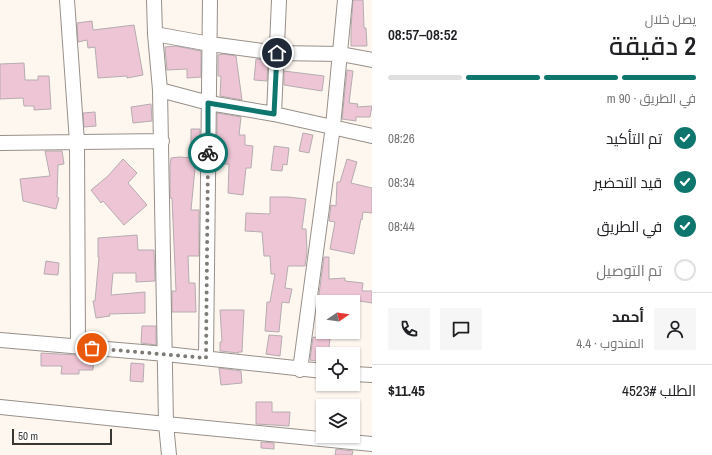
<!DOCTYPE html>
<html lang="ar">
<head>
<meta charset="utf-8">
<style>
	body { margin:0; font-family:"Archivo Narrow",Cairo,sans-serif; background:#f6f6f6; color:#202124; direction:rtl; height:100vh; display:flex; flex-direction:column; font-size:15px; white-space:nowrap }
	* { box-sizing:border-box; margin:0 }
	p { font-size:13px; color:#757577 }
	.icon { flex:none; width:22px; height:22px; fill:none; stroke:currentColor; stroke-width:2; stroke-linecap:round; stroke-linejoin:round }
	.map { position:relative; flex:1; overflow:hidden; direction:ltr }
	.panel { display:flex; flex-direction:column; background:#fff; width:340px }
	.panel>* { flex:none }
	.needle { width:26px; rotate:77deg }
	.buttons { position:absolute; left:316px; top:295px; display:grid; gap:8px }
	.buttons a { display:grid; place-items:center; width:44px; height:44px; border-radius:0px; background:#fff; box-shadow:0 1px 3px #0004; font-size:20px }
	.scale { position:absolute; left:12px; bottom:10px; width:100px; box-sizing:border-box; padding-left:4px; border:2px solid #393734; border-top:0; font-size:11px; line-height:14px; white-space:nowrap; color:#393734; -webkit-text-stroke:3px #fff; paint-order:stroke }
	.pin { position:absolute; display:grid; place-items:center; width:34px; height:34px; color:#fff; margin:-17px; border:2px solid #fff; border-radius:50%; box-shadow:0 1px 4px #0007 }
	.courier { position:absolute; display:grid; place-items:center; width:40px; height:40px; margin:-20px; border:3px solid #0f766e; border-radius:50%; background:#fff; color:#222; box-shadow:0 1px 5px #0007 }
	.headline em { font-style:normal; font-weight:600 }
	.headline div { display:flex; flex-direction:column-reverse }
	.headline { display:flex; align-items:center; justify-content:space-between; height:68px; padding:0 16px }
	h1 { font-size:26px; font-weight:600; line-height:30px }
	.bar { display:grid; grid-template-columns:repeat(4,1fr); gap:6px 4px; align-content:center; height:48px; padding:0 16px }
	.bar i { height:5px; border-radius:3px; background:#e0e0e0 }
	.bar .on { background:#0f766e }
	.bar p { grid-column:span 4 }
	.line { display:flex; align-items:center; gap:10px; padding:0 16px; border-top:1px solid #e0e0e0 }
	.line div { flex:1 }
	.round { display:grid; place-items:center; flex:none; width:42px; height:42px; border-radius:0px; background:#f6f6f6 }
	ol { padding:0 16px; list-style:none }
	li { display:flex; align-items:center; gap:12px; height:44px }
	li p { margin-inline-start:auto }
	li .icon { padding:4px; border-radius:50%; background:#0f766e; color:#fff; stroke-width:4 }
	li:last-child { color:#757577 }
	li i { width:22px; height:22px; border:2px solid #e0e0e0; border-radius:50% }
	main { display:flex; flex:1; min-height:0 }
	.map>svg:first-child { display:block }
	.building { fill:#edc5d5; stroke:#b6acb0 }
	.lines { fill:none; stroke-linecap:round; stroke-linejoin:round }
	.minor-casing { stroke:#97908a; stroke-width:16 }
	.minor { stroke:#fff; stroke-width:14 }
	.done { stroke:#7e7a76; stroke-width:4; stroke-dasharray:0 7.2 }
	.route { stroke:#0f766e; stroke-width:5 }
</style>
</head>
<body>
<main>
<section class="panel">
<div class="headline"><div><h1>2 دقيقة</h1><p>يصل خلال</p></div><em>08:52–08:57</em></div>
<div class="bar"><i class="on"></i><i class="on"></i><i class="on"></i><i></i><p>في الطريق · 90 m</p></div>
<ol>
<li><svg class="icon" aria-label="check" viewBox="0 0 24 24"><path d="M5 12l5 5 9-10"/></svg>تم التأكيد<p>08:26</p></li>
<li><svg class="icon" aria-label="check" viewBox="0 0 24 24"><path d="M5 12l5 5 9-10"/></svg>قيد التحضير<p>08:34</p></li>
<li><svg class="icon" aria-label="check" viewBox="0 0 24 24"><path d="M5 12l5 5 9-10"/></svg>في الطريق<p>08:44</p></li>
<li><i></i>تم التوصيل</li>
</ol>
<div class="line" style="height:72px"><a class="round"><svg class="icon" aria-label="person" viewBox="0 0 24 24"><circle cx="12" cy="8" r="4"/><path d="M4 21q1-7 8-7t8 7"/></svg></a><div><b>أحمد</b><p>المندوب · 4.4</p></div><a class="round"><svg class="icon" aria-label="chat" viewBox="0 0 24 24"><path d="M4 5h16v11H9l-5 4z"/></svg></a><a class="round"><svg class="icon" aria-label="phone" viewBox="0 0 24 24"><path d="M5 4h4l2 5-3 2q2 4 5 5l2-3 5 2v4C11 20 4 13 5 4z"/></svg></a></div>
<div class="line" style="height:52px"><div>الطلب #4523</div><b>$11.45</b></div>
</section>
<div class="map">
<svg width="372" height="455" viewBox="0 0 372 455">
	<rect width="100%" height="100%" fill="#fef7f0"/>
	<path class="building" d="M353 0H363L364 28H366L367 46H351V29Z
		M92 21 93 30 134 25 143 75 127 78V76L98 78 95 47 88 48 87 40 78 42 77 23Z
		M176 46 201 51V77L187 78V69L167 70 165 47Z
		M224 54 236 56 242 100 220 96 221 76H218V55Z
		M256 59 268 60 267 81 254 80Z
		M24 63 25 80H38V76H49L51 109 34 110V106H24L23 98 0 99V64Z
		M347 70 353 71 349 103 358 104 357 107 372 106 370 117H356V121L342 119Z
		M284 71 324 76 322 91 284 85Z
		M151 104 152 121 133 123 131 107Z
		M95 112 96 126 84 127 83 113Z
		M217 113 241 117 239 135H245V145L253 146 251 168H246L243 195 228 193 229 164H222V151H217Z
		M191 129H200V151H191Z
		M303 133 313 135 309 153 299 151Z
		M274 146 289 148 287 165 283 164 282 171 271 170Z
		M45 151H62L64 164 58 165 57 197 59 198 56 209 23 201 20 179 50 176Z
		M179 157 196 158 191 210H199V256H188L189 283H195L196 312H172V291H176L172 198H170V165L171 158Z
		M123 159 137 173 128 183 147 205 124 225 103 201 101 203 91 190 108 176Z
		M347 159 357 162 351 183 372 188V213L363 212 362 220 361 219 354 254 330 249 335 222 329 221 331 205 336 206 337 182H340Z
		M270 197H288L306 199 302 229H306L307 252 305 266H288L285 288 292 289 289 303 282 302 279 332 265 331 267 302H270L275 274H271L270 256H264L262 232 245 231 246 213 270 214Z
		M137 235 138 250H154L155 281 136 282V273H113L111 295 145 292V313L109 314 110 316 96 318 93 301H95L99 257H98V238Z
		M324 257H329V279L345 278V281L363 283 362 291H372V303L346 299 345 302H318Z
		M46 261 59 263 58 275 44 274Z
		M220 310H244L242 352H238L239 353 220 351V342H222Z
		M142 326H156V345L141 343Z
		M269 335 282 336 280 356 266 354Z
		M313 337 330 339 328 354H323V362L310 360Z
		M41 353 94 356 93 370H79V374H61L62 366H41Z
		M131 363 144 364 143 382 130 381Z
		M219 368 241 371 242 383 221 385Z
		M256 402H272V412H290L289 426 256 424Z
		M261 442 274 443V449L261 448Z
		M336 449 353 451 352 455H335Z"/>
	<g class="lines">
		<defs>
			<path id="minor" d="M67 0 77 142 78 347
				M154 0 155 34 160 90 166 424 169 455
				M155 34 210 44 277 53 341 54 372 60
				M160 90 209 103 274 114 372 136
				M274 114 279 0
				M0 143 162 141
				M0 340 166 354 323 371
				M206 358 210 0
				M300 370 333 126 345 0
				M353 374 372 375
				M0 407 166 424 372 444"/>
		</defs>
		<use href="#minor" class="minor-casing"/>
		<use href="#minor" class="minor"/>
	</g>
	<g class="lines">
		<path class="done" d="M92 348 206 358 208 153"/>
		<path class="route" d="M208 153V103L274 114 277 53"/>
	</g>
</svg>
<div class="buttons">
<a><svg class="needle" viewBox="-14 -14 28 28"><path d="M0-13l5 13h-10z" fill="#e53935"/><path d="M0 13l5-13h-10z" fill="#757577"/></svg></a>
<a><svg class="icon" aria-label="locate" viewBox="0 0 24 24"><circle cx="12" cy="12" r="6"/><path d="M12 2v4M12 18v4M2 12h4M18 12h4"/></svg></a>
<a><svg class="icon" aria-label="layers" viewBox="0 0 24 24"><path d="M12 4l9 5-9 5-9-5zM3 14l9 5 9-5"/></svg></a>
</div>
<div class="scale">50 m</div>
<div class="pin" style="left:92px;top:348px;background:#ea580c"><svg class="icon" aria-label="bag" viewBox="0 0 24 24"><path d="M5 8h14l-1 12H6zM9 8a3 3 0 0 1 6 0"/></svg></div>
<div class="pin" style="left:277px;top:53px;background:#1f2937"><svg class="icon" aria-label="home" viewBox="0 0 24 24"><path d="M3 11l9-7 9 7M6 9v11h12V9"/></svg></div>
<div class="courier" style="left:208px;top:153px"><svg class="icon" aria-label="bike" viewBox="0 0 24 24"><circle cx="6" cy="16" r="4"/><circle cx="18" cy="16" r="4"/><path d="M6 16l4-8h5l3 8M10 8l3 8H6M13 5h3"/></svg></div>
</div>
</main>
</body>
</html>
